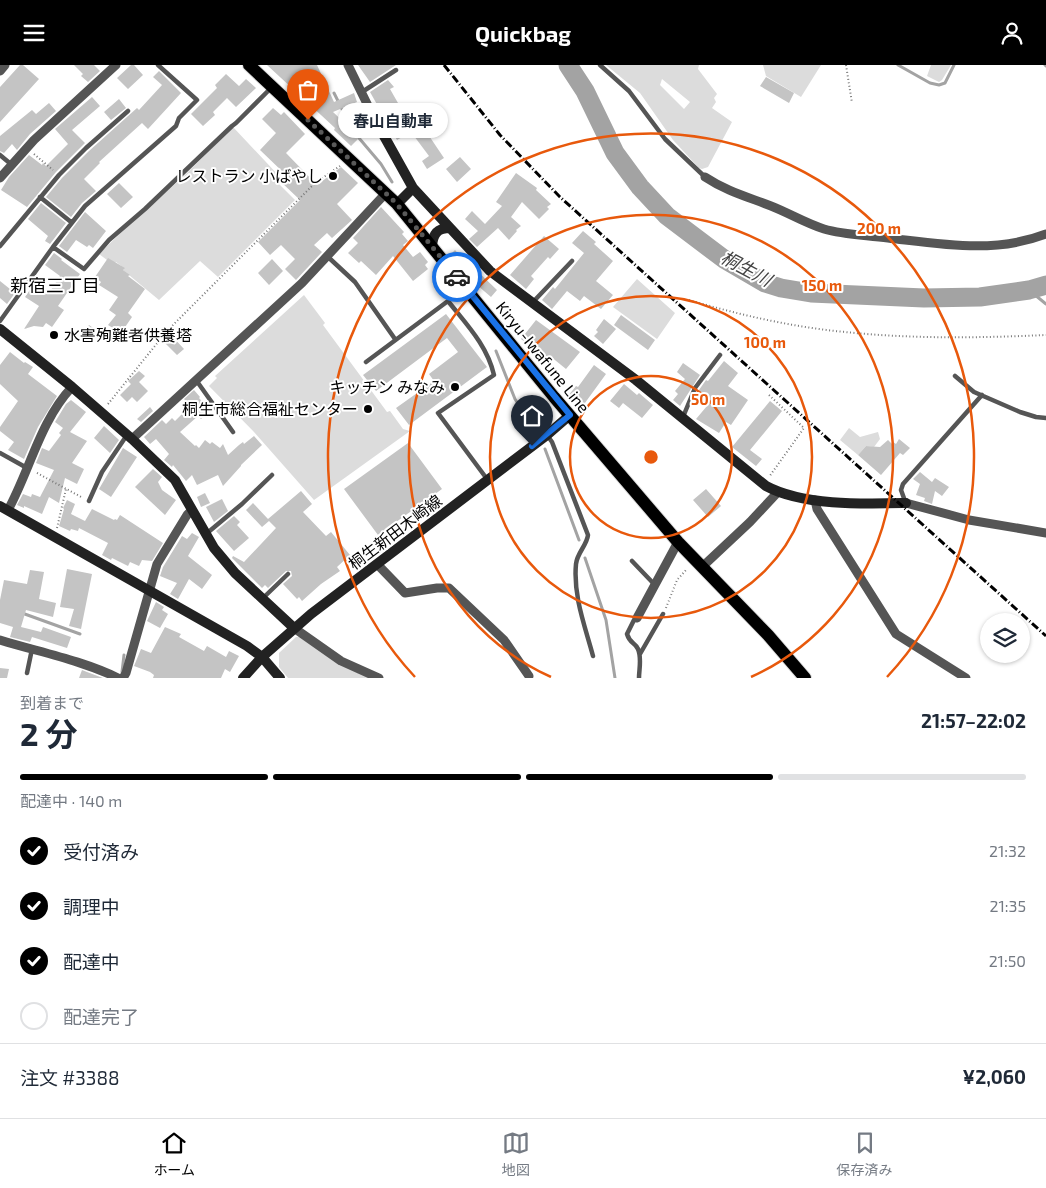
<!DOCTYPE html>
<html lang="ja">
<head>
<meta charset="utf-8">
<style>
	body { margin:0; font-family:"Exo 2","Noto Sans JP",sans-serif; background:#f2f2f3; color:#1f2937; height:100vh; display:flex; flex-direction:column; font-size:19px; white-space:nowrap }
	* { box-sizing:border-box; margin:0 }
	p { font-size:16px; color:#747a83 }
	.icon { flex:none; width:28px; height:28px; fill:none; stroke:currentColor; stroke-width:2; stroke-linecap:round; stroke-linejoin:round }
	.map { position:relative; height:613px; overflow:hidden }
	.drawer { display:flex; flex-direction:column; background:#fff; flex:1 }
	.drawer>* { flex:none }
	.fabs { position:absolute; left:980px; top:548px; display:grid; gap:10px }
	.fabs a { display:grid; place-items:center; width:50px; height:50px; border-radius:50%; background:#fff; box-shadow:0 1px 4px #0004; font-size:25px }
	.pin { position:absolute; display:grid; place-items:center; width:42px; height:42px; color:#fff; margin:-51px -21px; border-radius:50% 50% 50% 0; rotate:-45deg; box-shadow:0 0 5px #0007 }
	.pin .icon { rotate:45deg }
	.courier { position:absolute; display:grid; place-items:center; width:50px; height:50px; margin:-25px; border:4px solid #1a73e8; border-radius:50%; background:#fff; color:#222; box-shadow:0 1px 6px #0007 }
	.bubble { position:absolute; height:35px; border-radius:18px; background:#fff; box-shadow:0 1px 4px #0004; font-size:16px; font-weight:700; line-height:35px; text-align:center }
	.head em { font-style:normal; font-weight:700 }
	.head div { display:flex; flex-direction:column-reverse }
	.head { display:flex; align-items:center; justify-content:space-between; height:85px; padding:0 20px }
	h1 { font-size:32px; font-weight:700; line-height:38px }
	.bar { display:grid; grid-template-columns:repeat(4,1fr); gap:8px 5px; align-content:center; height:60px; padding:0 20px }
	.bar i { height:6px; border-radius:4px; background:#e0e1e3 }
	.bar .on { background:#000 }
	.bar p { grid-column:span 4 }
	.line { display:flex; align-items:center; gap:12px; padding:0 20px; border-top:1px solid #e0e1e3 }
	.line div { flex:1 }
	ol { padding:0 20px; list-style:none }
	li { display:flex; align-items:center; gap:15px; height:55px }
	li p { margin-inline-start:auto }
	li .icon { padding:5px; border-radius:50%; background:#000; color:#fff; stroke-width:4 }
	li:last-child { color:#747a83 }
	li i { width:28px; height:28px; border:2px solid #e0e1e3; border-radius:50% }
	header { display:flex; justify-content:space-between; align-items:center; height:65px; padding:0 20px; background:#000; color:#fff; font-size:22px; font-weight:700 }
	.tab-bar { display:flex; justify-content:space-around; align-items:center; height:70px; border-top:1px solid #e0e1e3; background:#fff; font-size:14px; color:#747a83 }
	.tab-bar a { display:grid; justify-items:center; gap:2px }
	.tab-bar .on { color:#000 }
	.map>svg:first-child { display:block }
	.green { fill:#dcdcdc; fill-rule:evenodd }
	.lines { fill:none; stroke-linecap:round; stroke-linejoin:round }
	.stream { stroke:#a3a3a3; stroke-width:3 }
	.river { stroke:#a3a3a3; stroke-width:19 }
	.building { fill:#c4c4c4 }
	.primary-casing { stroke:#dbdbdb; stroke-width:14 }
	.path { stroke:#777; stroke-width:2; stroke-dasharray:1 2.5; stroke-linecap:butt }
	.lane { stroke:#555; stroke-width:4.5 }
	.street { stroke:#555; stroke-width:9 }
	.secondary { stroke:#222; stroke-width:10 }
	.primary { stroke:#000; stroke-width:12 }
	.rail { stroke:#000; stroke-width:3; stroke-dasharray:8 2.5 1 2.5; stroke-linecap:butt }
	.done { stroke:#595959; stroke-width:5; stroke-dasharray:0 9 }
	.route { stroke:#1a73e8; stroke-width:6 }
	.ring { fill:none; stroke:#e8590c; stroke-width:2.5 }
	.poi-dot { fill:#000; stroke:#fff; stroke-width:2 }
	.labels { text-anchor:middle; stroke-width:4; stroke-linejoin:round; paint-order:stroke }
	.poi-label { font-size:16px; fill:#000; stroke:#fff; text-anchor:end }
	.street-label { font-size:16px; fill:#000; stroke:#fff }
	.water-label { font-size:18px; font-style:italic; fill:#444; stroke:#fff }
	.neighbourhood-label { font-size:18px; fill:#000; stroke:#fff }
	.centre { fill:#e8590c; stroke:#fff; stroke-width:2.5 }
	.ring-label { font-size:15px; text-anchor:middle; font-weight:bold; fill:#e8590c; stroke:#fff; stroke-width:4; stroke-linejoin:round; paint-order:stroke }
</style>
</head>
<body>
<header><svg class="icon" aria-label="menu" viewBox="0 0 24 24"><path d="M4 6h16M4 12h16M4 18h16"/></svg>Quickbag<svg class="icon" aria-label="person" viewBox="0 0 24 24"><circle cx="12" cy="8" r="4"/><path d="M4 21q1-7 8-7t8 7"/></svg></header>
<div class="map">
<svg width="1046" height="613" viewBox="0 0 1046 613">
	<rect width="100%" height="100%" fill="#fff"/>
	<path class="green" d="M606 0H699L698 4 717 29 714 33 716 37 712 43 732 57 708 102 702 104 699 103 673 75 640 28ZM662 14 690 37 684 44 660 20Z
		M763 0H821L801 32 766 11Z
		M931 0H951L942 15 939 17 927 11Z
		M233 62 280 112 276 116 295 135 218 212 200 196 159 235 123 205 124 203 116 197 115 198 107 195 99 189 131 158 183 112Z
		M637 214 675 248 657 274 613 242Z
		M304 230 325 258 323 260 387 347 390 346 403 364 410 366 314 435 254 367 209 321 217 313 215 311Z
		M849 363 860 372 878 367 880 374 874 382 866 381 858 390 840 375Z
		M296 572H301L375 613H288L279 602V588Z"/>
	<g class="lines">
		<path class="stream" d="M898 0 930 18 939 20 945 18 954 0
			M1045 0 1046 1
			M334 28 353 66 381 99 392 117
			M1029 225 1046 239
			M496 286 515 334 534 364
			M545 384 579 475
			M585 493 606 555 615 613
			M22 548 80 569
			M122 607 124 590"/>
		<path class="river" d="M568 0 585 26 615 88 640 122 667 151 724 194 765 218 781 223 811 228 924 233 980 232 1029 225 1046 220"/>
	</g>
	<path class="building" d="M20 0H23L39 14 0 57V22Z
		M74 0H94L100 6 88 17 81 11 83 9Z
		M131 0H134L143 10 128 24 117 13Z
		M267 0H317L334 37 354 28 357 37 333 47 349 62 347 64 358 74 351 81 334 65 335 63Z
		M358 0H396L370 17Z
		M159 6 181 28 148 64 142 58 99 97 100 98 84 114 96 126 82 138 71 152 46 132 62 113 89 86 137 43 139 45 162 20 153 12Z
		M226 9 239 21 246 14 256 23 236 42 227 33 213 47 215 50 203 61 191 49 217 23 215 20Z
		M766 12 794 28 789 38 760 21Z
		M388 15 394 22 390 24 398 38 407 51 413 47 444 93 427 104 422 96 429 91 411 67 397 75 370 27Z
		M92 32 100 41 72 65 85 78 56 107 27 142 1 125 9 112 29 90 42 100 43 98 46 101 68 79 55 64Z
		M119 34 126 43 111 55 104 47Z
		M49 38 56 46 30 69 17 85 12 79 4 88 0 86V71L32 45 36 49Z
		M273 43 281 50 284 47 305 69 286 88 317 120 341 102 358 118 337 139 352 155 332 173 327 168 314 180 322 187 296 215 285 204 295 194 281 180 270 190 258 177 300 135 280 116 286 110 260 85 276 68 262 54Z
		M460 92 471 104 457 117 446 104Z
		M516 108 537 123 536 125 551 139 547 142 549 144 539 154 522 137 511 152 521 161 516 165 517 166 509 175 498 163 477 182 469 174 478 166 465 154 472 146 485 159 502 141 496 137Z
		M119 118 133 132 121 143 107 129Z
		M41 138 66 158 50 179 45 176 48 171 28 154Z
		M381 142 404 167 402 169 408 176 403 180 413 192 420 187 428 197 425 200 428 204 413 216 393 191 376 210 361 196 359 198 348 188 358 178 353 173Z
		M85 147 106 166 93 183 89 180 87 182 76 175 67 187 59 181Z
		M583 166 596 177 594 179 613 196 596 216 613 230 601 244 584 231 580 236 567 226 552 244 542 235 553 222 555 224 584 188 572 178Z
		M544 171 559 184 550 194 548 192 531 211 534 214 526 224 510 210Z
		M455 185 468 200 469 198 497 225 491 232 477 220 475 222 473 219 450 190Z
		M54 188 62 194 61 195 80 209 58 241 64 245 52 262 46 258 43 262 34 261 24 264 39 241 25 232 34 219 49 228 60 211 45 200Z
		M108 193 125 203 123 205 130 210 128 211 145 224 128 248 132 252 121 268 108 260 116 250 109 245 118 232 99 220 101 217 95 212Z
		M272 194 283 206 269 220 258 208Z
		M0 216 15 228 7 239 0 233Z
		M446 249 487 302 409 360 396 343 434 316 429 309 458 287 447 273 376 326 363 310Z
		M621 250 655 275 648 285 614 260Z
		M604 254 616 264 603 279 594 271 598 267 596 265Z
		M536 255 580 287 566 304 550 291 548 294 521 274Z
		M89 260 96 265 91 272 84 268Z
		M172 271 184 284 177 290 165 278Z
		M10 287 24 298 25 297 33 302 28 309 57 331 38 362 24 394 8 385 14 377 0 366V362L18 336 0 319V300Z
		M724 296 738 308 728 321 748 335 731 360 726 357 719 368 696 354 707 341 695 332 699 325 706 315 708 316Z
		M683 298 700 310 680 341 673 335 678 329 675 326 685 314 677 307Z
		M594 300 606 309 582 342 568 331 576 321 578 322Z
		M139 306 145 311 139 317 148 326 137 337 132 332 127 337 120 330 131 319 128 316Z
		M624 319 637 330 639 328 653 340 642 353 623 338 619 343 610 336Z
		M194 325 200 332 199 333 210 345 201 354 198 351 180 367 195 381 196 380 199 383 205 375 210 379 212 377 220 383 223 379 228 390 239 380 243 377 244 379 254 371 262 380 241 400V401L223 421 218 410 197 420 192 410 186 416 173 400 172 402 164 395 169 389 156 374 150 379 144 372 162 355 166 359 172 353 175 356 190 341 184 334Z
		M71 335 86 347 70 367 87 376 72 398 84 404 77 419 65 413 59 438 49 432 42 449 24 441V443L17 440 23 429 31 432 32 429 40 432 54 405 36 398 42 383 49 386 61 370 59 368 63 363 55 357 66 339Z
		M770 336 782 346 750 385 762 394 756 401 732 382Z
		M150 342 153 346 141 357 137 354Z
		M104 361 119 375 110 388 94 373Z
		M899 374 910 383 903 390 900 388 881 410 858 390 866 381 880 382 888 375 892 379 893 377 896 379Z
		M408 378 442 424 378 470 344 424Z
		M123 383 137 392 111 432 99 424Z
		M153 404 162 412 158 417 162 425 176 435 165 450 135 422Z
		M920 407 932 417 935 413 949 422 942 431 935 426 932 439 924 436 925 433 916 430 920 419 913 414Z
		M706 424 721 441 708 452 693 435Z
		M301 426 312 439 303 447 326 471 331 467 350 490 337 502 340 506 321 519 302 536 299 532 297 534 283 519 292 511 291 506H286L268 523 265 520 262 523 232 493 233 491 244 497 276 463 269 456 262 462 246 445 253 438 268 454Z
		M205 428 210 438 201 442 197 432Z
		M222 434 228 446 214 457 206 442Z
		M67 435 75 439 71 449 85 456 92 444 114 455 115 454 117 455 120 450 163 478 152 496 142 495 139 501 130 497 128 501 112 493 111 495 102 490 108 478 79 463 78 466 71 464 70 466 59 461 64 444 63 443Z
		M234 451 240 457 237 460 249 473 234 486 216 466Z
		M192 468 199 472 188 491 212 510 202 524 189 514 178 534 170 529 177 518 160 511 163 502 182 471 187 474Z
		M67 504 92 509 81 564 69 561 74 544 60 542Z
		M30 505 44 507 39 534 56 538 53 552 26 545 21 562 41 567 43 562 71 572 67 583 32 572 30 577 10 572 13 562 0 558V535L4 515 27 519Z
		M156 537 164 542 162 545 168 549 160 563 147 556Z
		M165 562 181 569 179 572 204 586 207 581 226 592 229 586 239 591 230 607 225 604 221 613H153L154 610 150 607 134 601 141 584 151 588Z
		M0 603 9 604 7 613H0Z
		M82 605 87 607 103 613H79Z"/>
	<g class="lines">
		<defs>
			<path id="primary" d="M249 0 397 139 554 332 678 477 768 570 805 613"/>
		</defs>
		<use href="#primary" class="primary-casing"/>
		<path class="path" d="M846 0 852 38
			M34 89 53 105
			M689 235C740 250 792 262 845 267 911 274 980 273 1046 270
			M769 330 804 363 769 412
			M108 339 167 266 315 118 340 101
			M37 408 83 433
			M57 463 66 424
			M666 543 677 515 687 504"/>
		<path class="lane" d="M600 0 629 26 665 74 705 112
			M362 27 396 5
			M0 90 12 100
			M40 132 71 157
			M0 181 59 110 86 83 128 46
			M53 182 84 204 109 175 145 144 232 61 236 58 272 22
			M327 191 355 217 395 274
			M448 236C466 259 487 280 494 310L438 348 487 414
			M533 237 572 196
			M0 256 53 182 85 141 176 61 179 53 197 35 158 0
			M366 297 448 236 463 222
			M955 311 974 327 1020 347 1036 352 1046 353
			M196 315 233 367
			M683 352 695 323 720 290
			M547 370 552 377 588 470C587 480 577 488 576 499 573 531 585 561 593 591
			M0 388 27 403
			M89 436 102 407 127 370
			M905 436 901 425 903 419 982 330
			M206 469 242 439 272 410
			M632 496 654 519
			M262 534 288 509
			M637 553 634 555 627 569C630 579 635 577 638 584 642 593 639 604 639 613
			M640 589 663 549
			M27 608 32 584"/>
		<path class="street" d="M348 0 374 53
			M0 6 5 0
			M705 112C726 126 748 132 771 141 789 148 805 158 824 164 844 170 866 170 888 173 940 179 995 189 1046 169
			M0 113 34 75 116 0
			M132 374 302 218 385 129
			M815 435 817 444 896 569 966 613
			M906 438 969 455 1046 468
			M8 445C30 405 40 356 72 322
			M377 499 405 528 437 523H449L504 575 529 611
			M702 502 750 457 778 427
			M637 553 678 477
			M294 563 341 596 379 613
			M0 575C39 587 81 595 118 613
			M123 613 126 608 157 499 187 450 192 445"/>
		<path class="secondary" d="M374 53 413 123 490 206 636 315 766 421C803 441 864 439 906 438
			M397 139 413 123
			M432 181C433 169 437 163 450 163
			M0 264 72 322 132 374 175 415 214 483 235 508 294 563
			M0 441 247 581 262 592 280 613
			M243 613 262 592 311 549 547 370 570 350"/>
		<use href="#primary" class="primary"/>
		<path class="rail" d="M444 0 500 70 560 132 1046 571"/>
	</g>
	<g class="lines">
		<path class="done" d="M308 55 396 138 457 212"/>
		<path class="route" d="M457 212 570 350 532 381"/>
	</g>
	<g class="ring">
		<circle cx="651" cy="392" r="81"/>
		<circle cx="651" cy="392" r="161"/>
		<path d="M551 612A242 242 0 1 1 751 612"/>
		<path d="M415 612A323 323 0 1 1 887 612"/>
	</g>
	<g class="poi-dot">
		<circle cx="333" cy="111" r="5"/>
		<circle cx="54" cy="270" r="5"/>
		<circle cx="455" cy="322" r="5"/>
		<circle cx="368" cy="344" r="5"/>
	</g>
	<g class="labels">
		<g class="poi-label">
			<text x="323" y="117">レストラン 小ばやし</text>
			<text x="64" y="276" text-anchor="start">水害殉難者供養塔</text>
			<text x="445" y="328">キッチン みなみ</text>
			<text x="358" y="350">桐生市総合福祉センター</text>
		</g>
		<g class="street-label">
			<text transform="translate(543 292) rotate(51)" y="6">Kiryu-Iwafune Line</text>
			<text transform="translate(395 467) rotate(-37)" y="6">桐生新田木崎線</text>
		</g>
		<g class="water-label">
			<text transform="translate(746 204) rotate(28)" y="6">桐生川</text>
		</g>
		<g class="neighbourhood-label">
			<text x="55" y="227">新宿三丁目</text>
		</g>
	</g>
	<circle cx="651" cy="392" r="8" class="centre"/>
	<g class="ring-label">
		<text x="879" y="169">200 m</text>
		<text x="822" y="226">150 m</text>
		<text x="765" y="283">100 m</text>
		<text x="708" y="340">50 m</text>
	</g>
</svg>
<div class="fabs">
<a><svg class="icon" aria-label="layers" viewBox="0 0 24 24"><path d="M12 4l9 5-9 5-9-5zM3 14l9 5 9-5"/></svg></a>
</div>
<div class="pin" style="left:308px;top:55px;background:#ea580c"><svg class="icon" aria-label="bag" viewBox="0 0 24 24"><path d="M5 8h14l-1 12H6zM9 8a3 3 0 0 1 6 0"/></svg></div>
<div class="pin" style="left:532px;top:381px;background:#1f2937"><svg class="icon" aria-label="home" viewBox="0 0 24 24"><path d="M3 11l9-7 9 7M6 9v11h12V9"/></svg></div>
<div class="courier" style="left:457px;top:212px"><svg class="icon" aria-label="car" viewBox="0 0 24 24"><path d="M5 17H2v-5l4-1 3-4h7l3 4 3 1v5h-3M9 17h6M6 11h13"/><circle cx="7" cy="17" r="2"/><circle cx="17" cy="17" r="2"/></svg></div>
<div class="bubble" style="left:338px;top:38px;width:110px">春山自動車</div>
</div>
<section class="drawer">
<div class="head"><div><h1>2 分</h1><p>到着まで</p></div><em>21:57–22:02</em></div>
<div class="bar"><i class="on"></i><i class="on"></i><i class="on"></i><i></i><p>配達中 · 140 m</p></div>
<ol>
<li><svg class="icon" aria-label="check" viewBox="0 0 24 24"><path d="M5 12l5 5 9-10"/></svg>受付済み<p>21:32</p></li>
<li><svg class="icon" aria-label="check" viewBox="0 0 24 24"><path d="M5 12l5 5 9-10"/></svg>調理中<p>21:35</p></li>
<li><svg class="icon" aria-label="check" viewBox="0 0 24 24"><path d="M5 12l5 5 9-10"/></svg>配達中<p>21:50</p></li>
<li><i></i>配達完了</li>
</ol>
<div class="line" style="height:65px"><div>注文 #3388</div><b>¥2,060</b></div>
</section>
<nav class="tab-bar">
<a class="on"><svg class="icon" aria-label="home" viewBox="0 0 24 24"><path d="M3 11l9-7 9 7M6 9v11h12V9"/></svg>ホーム</a>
<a><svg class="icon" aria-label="map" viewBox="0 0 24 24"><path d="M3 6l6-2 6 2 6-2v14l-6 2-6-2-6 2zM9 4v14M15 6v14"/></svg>地図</a>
<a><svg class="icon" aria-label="saved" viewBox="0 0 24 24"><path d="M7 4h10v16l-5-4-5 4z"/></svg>保存済み</a>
</nav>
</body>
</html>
